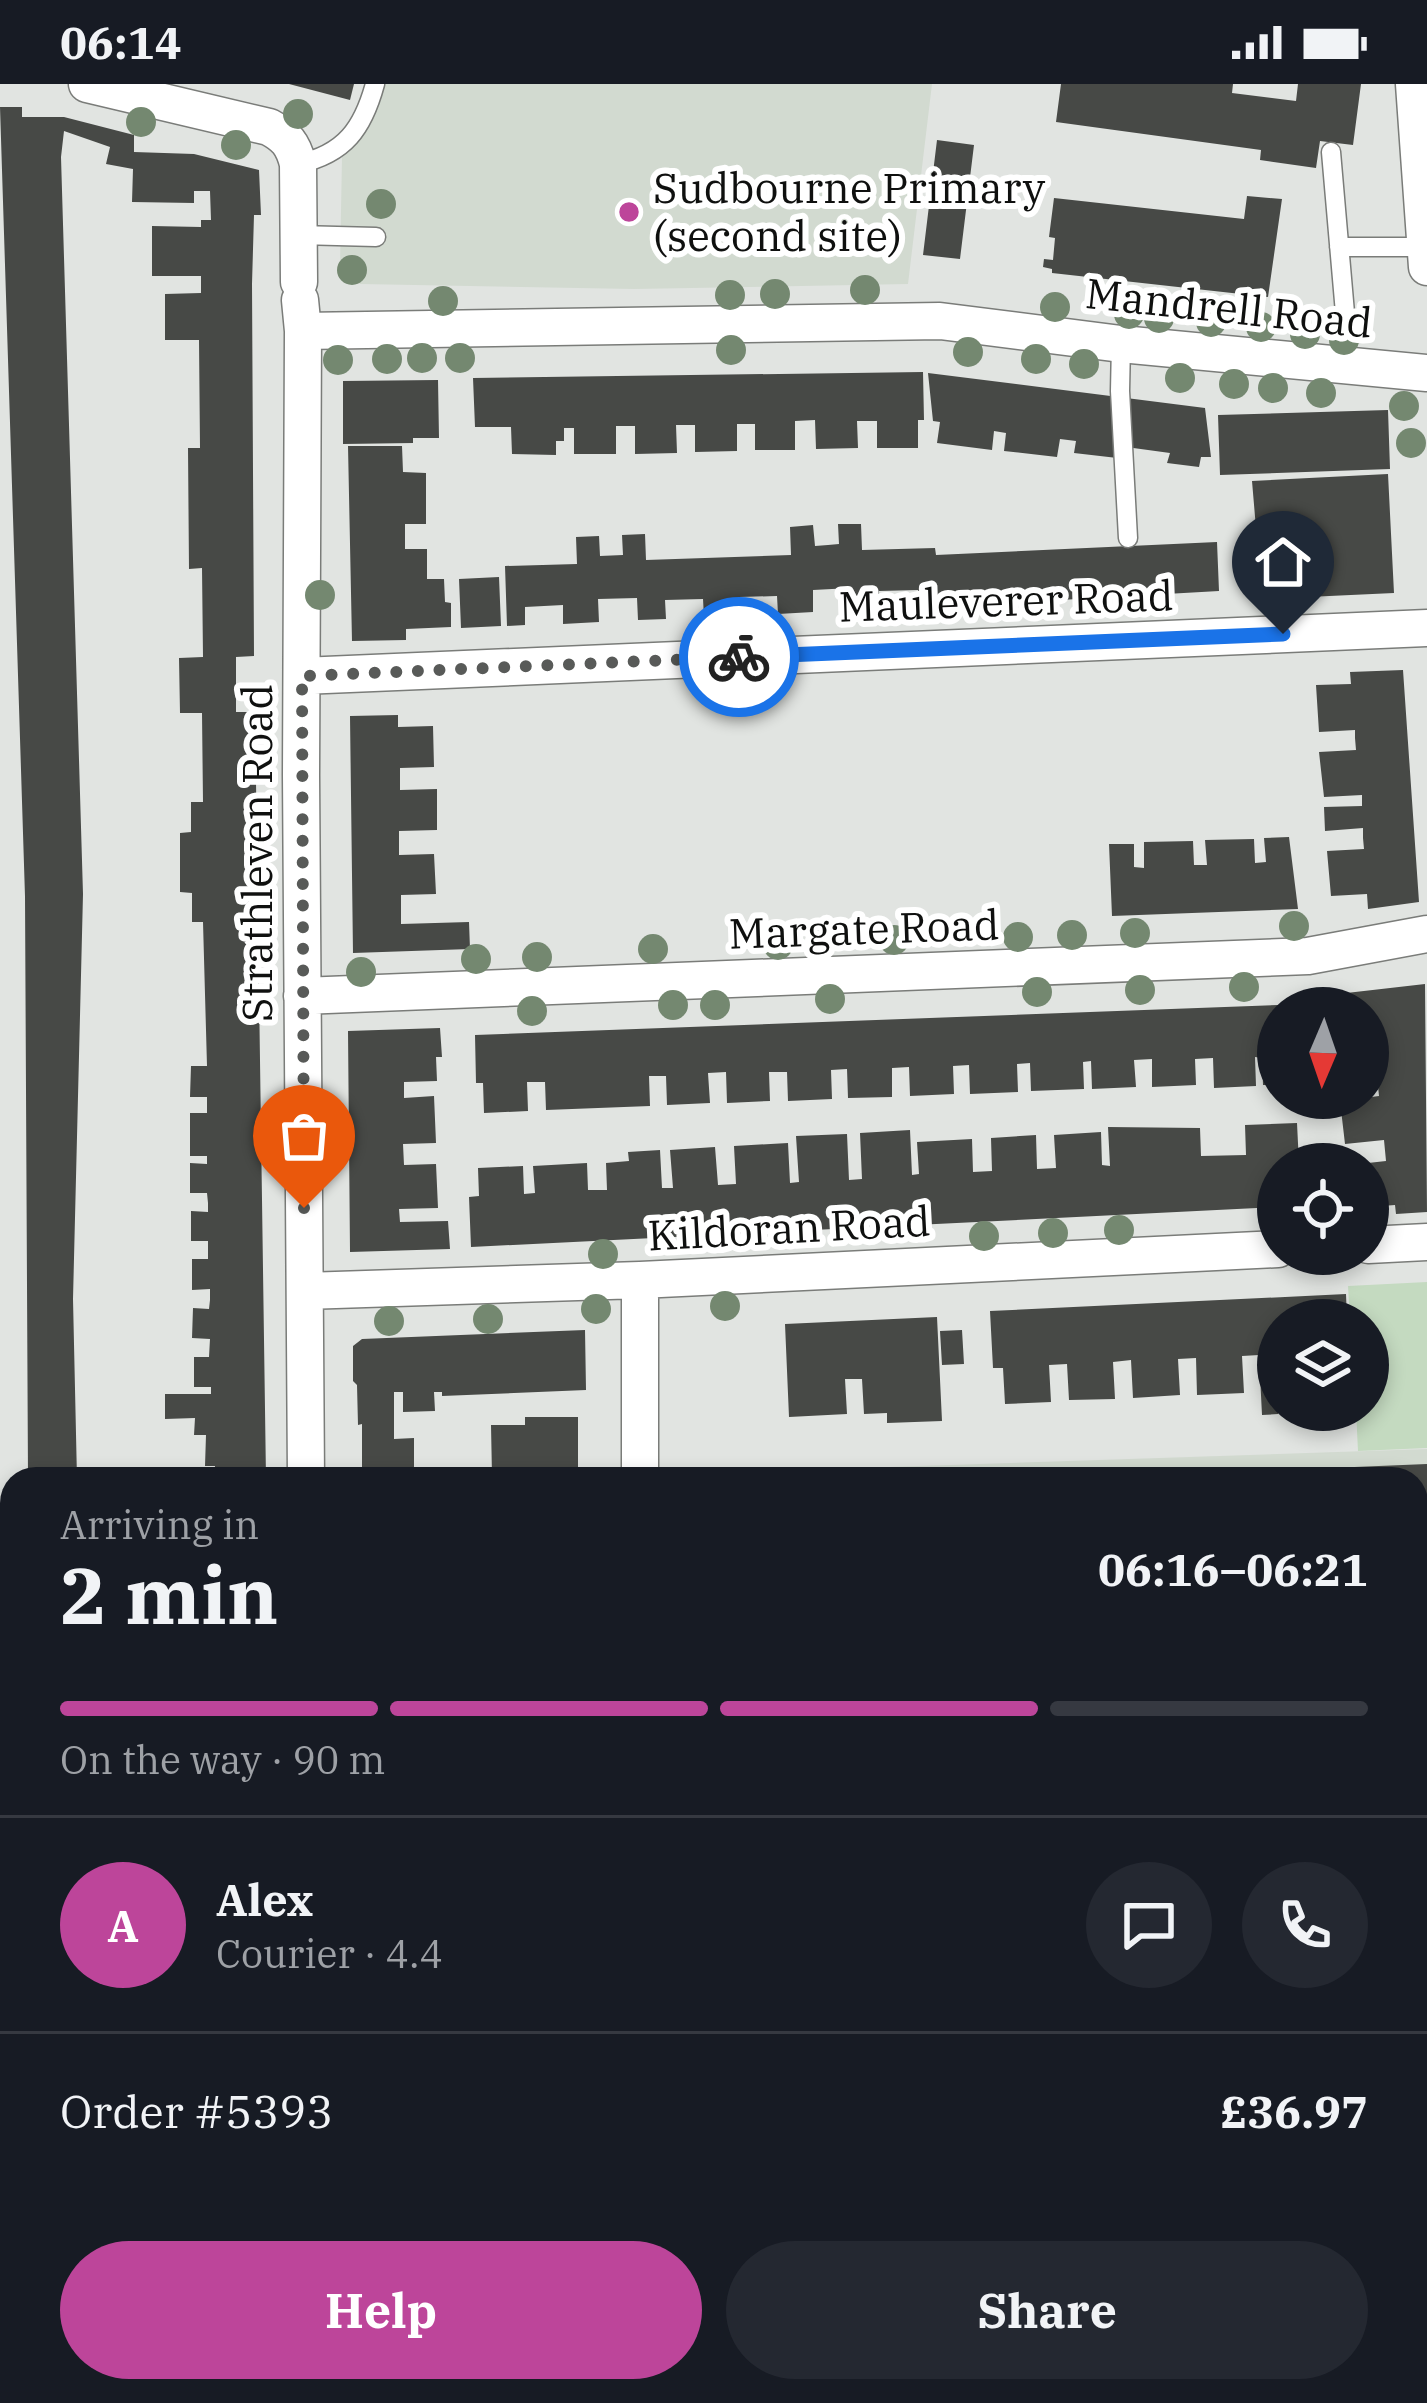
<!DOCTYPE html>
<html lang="en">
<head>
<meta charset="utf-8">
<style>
	body { margin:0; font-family:"IBM Plex Serif",serif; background:#242831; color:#f1f3f6; height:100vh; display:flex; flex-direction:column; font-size:45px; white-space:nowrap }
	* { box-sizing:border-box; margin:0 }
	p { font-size:39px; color:#9ea1a6 }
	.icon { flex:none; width:66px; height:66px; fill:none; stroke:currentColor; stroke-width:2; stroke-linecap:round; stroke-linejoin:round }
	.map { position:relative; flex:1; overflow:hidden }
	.panel { position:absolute; left:0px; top:1383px; width:1428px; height:936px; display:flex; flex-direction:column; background:#171b24; border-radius:36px 36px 0 0; box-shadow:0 6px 18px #0003 }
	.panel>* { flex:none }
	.needle { width:78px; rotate:182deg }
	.controls { position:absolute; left:1257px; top:903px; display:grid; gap:24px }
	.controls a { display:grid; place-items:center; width:132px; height:132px; border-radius:50%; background:#171b24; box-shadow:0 6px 18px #0003; font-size:60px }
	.pin { position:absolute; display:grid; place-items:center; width:102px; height:102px; color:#fff; margin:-123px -51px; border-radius:50% 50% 50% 0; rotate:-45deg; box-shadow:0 0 12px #0007 }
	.pin .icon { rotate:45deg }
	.courier { position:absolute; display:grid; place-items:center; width:120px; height:120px; margin:-60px; border:9px solid #1a73e8; border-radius:50%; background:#fff; color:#222; box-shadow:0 3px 15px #0007 }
	.head em { font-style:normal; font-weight:700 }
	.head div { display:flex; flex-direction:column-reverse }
	.head { display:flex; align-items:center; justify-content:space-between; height:204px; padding:0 60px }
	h1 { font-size:78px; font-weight:700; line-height:90px }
	.bar { display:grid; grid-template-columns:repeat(4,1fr); gap:18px 12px; align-content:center; height:144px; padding:0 60px }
	.bar i { height:15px; border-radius:9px; background:#363941 }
	.bar .selected { background:#bd459a }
	.bar p { grid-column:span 4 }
	.line { display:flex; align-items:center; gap:30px; padding:0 60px; border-top:3px solid #363941 }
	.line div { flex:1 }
	.round { display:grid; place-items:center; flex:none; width:126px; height:126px; border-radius:63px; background:#242831 }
	.button { display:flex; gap:24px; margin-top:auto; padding:24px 60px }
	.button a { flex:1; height:138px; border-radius:72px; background:#bd459a; color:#fff; font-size:48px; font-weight:700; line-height:138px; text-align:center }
	.button a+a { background:#242831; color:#f1f3f6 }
	.status { display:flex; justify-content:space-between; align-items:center; height:84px; padding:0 60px; background:#171b24; direction:ltr }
	.status svg { height:33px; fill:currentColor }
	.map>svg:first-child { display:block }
	.built { fill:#d2dad0 }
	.green { fill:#c4dac0 }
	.building { fill:#474946 }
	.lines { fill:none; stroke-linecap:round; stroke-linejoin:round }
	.service-casing { stroke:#7a7c79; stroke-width:21 }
	.minor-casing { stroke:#7a7c79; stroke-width:39 }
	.service { stroke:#fff; stroke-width:18 }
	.minor { stroke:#fff; stroke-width:36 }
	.tree { fill:#748870 }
	.done { stroke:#585a58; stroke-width:12; stroke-dasharray:0 21.6 }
	.route { stroke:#1a73e8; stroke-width:15 }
	.poi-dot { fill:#bd459a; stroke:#fff; stroke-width:4.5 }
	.labels { text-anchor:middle; stroke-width:12; stroke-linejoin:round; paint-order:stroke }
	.poi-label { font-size:42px; fill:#0f100f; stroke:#fff; text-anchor:start }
	.street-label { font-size:42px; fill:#0f100f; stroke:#fff }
</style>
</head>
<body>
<div class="status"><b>06:14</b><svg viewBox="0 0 49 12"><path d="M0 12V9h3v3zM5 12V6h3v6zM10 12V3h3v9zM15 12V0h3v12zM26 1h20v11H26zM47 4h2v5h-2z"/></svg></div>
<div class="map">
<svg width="1427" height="2319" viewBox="0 0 1427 2319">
	<rect width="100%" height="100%" fill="#e1e4e1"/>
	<path class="built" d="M384 0H932L908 200 634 205 360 200 340 183 342 73 374 32Z
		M1427 1365V2319H808L809 2307H1416V1395H827V1385Z"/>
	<path class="green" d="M1427 1198V1364L1358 1367 1356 1326H1368V1236H1350L1348 1202Z"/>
	<path class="building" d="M289 0H354L350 16Z
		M1061 0H1233L1232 9 1296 17 1298 0H1361L1353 61 1320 57 1316 84 1260 76 1261 66 1056 38Z
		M0 23H22V33H64L134 51V68L194 70 259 86 261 131H254L252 200 254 572 236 573V628H255L266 1395H214L215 1382H205L206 1351H194L195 1334 165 1335V1310H211V1303H194V1273H209L210 1255 192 1254 193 1224 209 1225 210 1216V1205L192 1206V1175H208V1157H191V1127L208 1128V1119L207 1109H190V1079L207 1080V1072H190V1029H207V1013H190L191 982H207L203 838H192V809L180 808V749L191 748V718H203L202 629H180L179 574 203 573 202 484 189 485 188 364H200L199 256H165V210L201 209V192H152V142L201 143V136H211L210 107H194V119L132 118 133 85 106 80 110 63 64 47 61 73 83 810 73 1215 77 1395H28L25 812Z
		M937 56 974 61 960 175 923 171Z
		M1247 112 1282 115 1268 213 1052 189V185L1043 183 1044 175 1053 176 1055 154 1049 153 1054 114 1244 135Z
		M923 288 924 336H918V364H877V337H857L858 364 816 365 815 336 795 337V366H755V340H737V367L695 368V341H676L677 369 635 370V342H616V370H574V344H564V357H556V371L512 370 511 343H475L473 294Z
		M928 289 1205 324 1211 373H1201L1199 383 1167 379 1170 369 1126 363V375L1074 369 1076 357 1060 355 1057 373 1004 367 1006 349 994 347 992 366 937 359 940 338 933 337Z
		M438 296 439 354H413V359L343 360V297Z
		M1388 326 1390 385 1220 391 1218 331Z
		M348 362H402L403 388 426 389V440H405V465H427V495H444L445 518 451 519V543L406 545V556L352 557Z
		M1388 390 1394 509 1262 515 1252 397Z
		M838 440H861L862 466 935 464 936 471 1217 458 1219 507 919 524 918 506 879 507 880 525 852 526 851 504 813 506V528L778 530 777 512 739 513 740 531 704 533 703 515 665 516 666 535 638 536 637 514 598 515 599 538 563 540V521L525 523V541L507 542 505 482 577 480 576 453 599 452 600 472 623 471 622 451 645 450 646 476 791 471 790 443 813 441 815 462 828 461 839 460Z
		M499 493 501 542 461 544 459 495Z
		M1403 586 1419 818 1368 825 1367 810 1331 812 1327 767 1364 765 1363 754V744L1325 747 1324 723 1362 722V711L1324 713 1319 668 1356 666 1355 654V646L1319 648 1316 601 1351 600 1350 588Z
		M398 631V643L433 642 434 683 400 684V706L437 705V746L399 747V771L434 770 436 810 401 811V840L469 838 470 865 353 869 350 632Z
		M1289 753 1298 825 1112 832 1109 760H1134V783L1144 784V758L1193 757 1194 781H1207L1205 756 1254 755 1255 779 1266 778 1264 754Z
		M1425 900 1427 1128 1396 1130 1395 1121 1368 1123V1079L1386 1077 1384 1056 1345 1060 1340 1017 1379 1012 1377 992 1368 993V948L1372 947 1368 924H1331L1329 911Z
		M1278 921V1001H1263L1262 974 1255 973 1256 1002 1214 1004 1213 974 1195 975 1196 1001 1152 1003V975L1134 976 1136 1003 1092 1005 1091 977 1083 978 1084 1005 1031 1007 1030 979 1017 980 1018 1008 970 1010 969 981 953 982 954 1010 910 1012 909 983 892 984V1013L848 1014 847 985 831 986 832 1015 788 1017 787 988H769L770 1017 727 1019 726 988 708 989 710 1019 667 1021 666 992H649L650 1022 546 1026 545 998H527L528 1027 484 1029 483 999H476L475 951Z
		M440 944 442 973H436L437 997 404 998V1014L434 1012 436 1059 403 1060 404 1081 436 1080 438 1124 399 1125 400 1138 448 1137 450 1165 350 1168 348 947Z
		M1297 1039 1299 1080H1278V1123L471 1163 469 1113 479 1112 478 1084 523 1082 524 1110 535 1109 533 1082 587 1079 588 1106H607L606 1079 629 1077 628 1068 660 1066 662 1104H673L670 1066 715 1063 718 1101 736 1100 734 1062 788 1059 790 1099 799 1098 796 1052 847 1050 849 1096 862 1095 860 1049 910 1046 912 1091 919 1090 917 1058 972 1055 973 1088 992 1087 991 1054 1036 1051 1037 1085 1056 1084 1054 1051 1101 1048 1102 1081 1110 1082 1108 1043 1200 1044 1201 1072 1246 1071 1245 1041Z
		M1346 1210 1347 1236H1278V1330L1262 1331 1259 1271 1242 1272 1244 1309 1221 1310 1197 1311 1196 1274 1178 1275 1180 1311 1133 1314 1131 1276 1113 1278 1115 1315 1069 1316 1067 1280 1049 1281 1051 1318 1005 1320 1003 1284H993L990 1227Z
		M937 1233 942 1337 887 1339V1329L864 1330 862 1295H845L847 1330 789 1333 785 1240Z
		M585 1246 586 1306 442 1312V1308H434L435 1327 403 1328V1308H394V1355L414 1354V1395H362V1340L358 1341 357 1301 353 1297V1262L362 1255Z
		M962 1246 964 1280 942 1281 940 1247Z
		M525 1333H578V1395L492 1392 491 1341H525Z
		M1427 1380V1497L1416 1498V1395H1162V1391Z
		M1427 1637V2319H1361L1360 2307H1416V1638Z
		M39 2307H88V2319H40Z
		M201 2307H302V2319H201Z
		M401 2307H449L450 2319H401Z
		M831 2307H1143V2319H831Z"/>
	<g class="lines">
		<defs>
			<path id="service" d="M1331 68 1345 229
				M298 80C345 70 363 44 375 0
				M298 151 376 153
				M1339 163H1426
				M1121 260 1120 307 1128 454
				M1416 1581 1427 1580
				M815 2307V2319
				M1200 2319 1219 2307"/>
			<path id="minor" d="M87 0 269 43C286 52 293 60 298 80L299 198
				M1414 0 1427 183
				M300 216 303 247 301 691 306 1395
				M303 247 940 237 1121 260 1427 289
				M302 592 1427 544
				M302 912 1308 872 1427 850
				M1368 1161 1427 1158
				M640 1196V1395
				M305 1207 640 1196 1278 1165
				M343 2307 344 2319"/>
		</defs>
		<use href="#service" class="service-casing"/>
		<use href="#minor" class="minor-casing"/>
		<use href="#service" class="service"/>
		<use href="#minor" class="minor"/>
	</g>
	<g class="tree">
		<circle cx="298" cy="30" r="15"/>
		<circle cx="141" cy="38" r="15"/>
		<circle cx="236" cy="61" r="15"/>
		<circle cx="381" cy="120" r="15"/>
		<circle cx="352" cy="186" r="15"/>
		<circle cx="865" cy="206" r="15"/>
		<circle cx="775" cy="210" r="15"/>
		<circle cx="730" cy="211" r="15"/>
		<circle cx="443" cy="217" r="15"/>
		<circle cx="1055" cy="223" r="15"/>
		<circle cx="1129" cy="230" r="15"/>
		<circle cx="1159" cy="234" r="15"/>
		<circle cx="1211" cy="238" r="15"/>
		<circle cx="1261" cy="243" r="15"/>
		<circle cx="1305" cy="250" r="15"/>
		<circle cx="1344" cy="256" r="15"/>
		<circle cx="731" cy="266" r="15"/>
		<circle cx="968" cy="268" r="15"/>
		<circle cx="422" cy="274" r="15"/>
		<circle cx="460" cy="274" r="15"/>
		<circle cx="387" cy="275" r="15"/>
		<circle cx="1036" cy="275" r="15"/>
		<circle cx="338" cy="276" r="15"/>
		<circle cx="1084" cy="280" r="15"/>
		<circle cx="1180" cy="294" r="15"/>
		<circle cx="1234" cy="300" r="15"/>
		<circle cx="1273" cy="304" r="15"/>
		<circle cx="1321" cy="309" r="15"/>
		<circle cx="1404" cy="322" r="15"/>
		<circle cx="1411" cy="359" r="15"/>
		<circle cx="320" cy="511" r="15"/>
		<circle cx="1294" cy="842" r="15"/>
		<circle cx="1135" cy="849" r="15"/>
		<circle cx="1072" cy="851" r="15"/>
		<circle cx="1018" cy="853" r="15"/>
		<circle cx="894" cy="856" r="15"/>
		<circle cx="778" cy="861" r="15"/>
		<circle cx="653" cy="865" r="15"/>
		<circle cx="537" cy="873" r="15"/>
		<circle cx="476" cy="875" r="15"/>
		<circle cx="361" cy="888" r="15"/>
		<circle cx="1244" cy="903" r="15"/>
		<circle cx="1140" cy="906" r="15"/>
		<circle cx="1037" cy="908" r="15"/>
		<circle cx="830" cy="915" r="15"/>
		<circle cx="673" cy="921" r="15"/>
		<circle cx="715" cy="921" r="15"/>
		<circle cx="532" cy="927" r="15"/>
		<circle cx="1119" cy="1146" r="15"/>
		<circle cx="1053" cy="1149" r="15"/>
		<circle cx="984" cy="1152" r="15"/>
		<circle cx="603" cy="1170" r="15"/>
		<circle cx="725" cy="1222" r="15"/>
		<circle cx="596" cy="1225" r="15"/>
		<circle cx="488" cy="1235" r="15"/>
		<circle cx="389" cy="1237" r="15"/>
	</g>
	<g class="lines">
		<path class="done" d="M304 1124 302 592 739 573"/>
		<path class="route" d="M739 573 1283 550"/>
	</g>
	<circle class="poi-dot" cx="629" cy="128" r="12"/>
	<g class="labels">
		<g class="poi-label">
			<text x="653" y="119">Sudbourne Primary<tspan x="653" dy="48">(second site)</tspan></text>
		</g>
		<g class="street-label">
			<text transform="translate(1229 224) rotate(6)" y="15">Mandrell Road</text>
			<text transform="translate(1006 517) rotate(-2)" y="15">Mauleverer Road</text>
			<text transform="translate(257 769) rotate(-90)" y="15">Strathleven Road</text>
			<text transform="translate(864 845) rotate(-2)" y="15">Margate Road</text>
			<text transform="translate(789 1144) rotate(-3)" y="15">Kildoran Road</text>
		</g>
	</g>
</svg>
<div class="controls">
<a><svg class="needle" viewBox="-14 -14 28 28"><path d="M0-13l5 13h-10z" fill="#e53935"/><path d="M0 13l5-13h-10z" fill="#9ea1a6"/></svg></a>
<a><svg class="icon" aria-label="locate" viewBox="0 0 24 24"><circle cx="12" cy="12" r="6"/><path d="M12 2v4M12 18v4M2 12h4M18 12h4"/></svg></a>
<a><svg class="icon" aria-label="layers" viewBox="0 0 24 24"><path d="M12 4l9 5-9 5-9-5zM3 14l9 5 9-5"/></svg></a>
</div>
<div class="pin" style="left:304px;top:1124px;background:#ea580c"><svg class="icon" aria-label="bag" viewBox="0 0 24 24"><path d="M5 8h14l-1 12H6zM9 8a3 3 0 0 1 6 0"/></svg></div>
<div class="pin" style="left:1283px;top:550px;background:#1f2937"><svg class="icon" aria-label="home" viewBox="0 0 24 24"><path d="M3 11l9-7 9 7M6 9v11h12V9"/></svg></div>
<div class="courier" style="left:739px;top:573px"><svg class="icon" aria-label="bike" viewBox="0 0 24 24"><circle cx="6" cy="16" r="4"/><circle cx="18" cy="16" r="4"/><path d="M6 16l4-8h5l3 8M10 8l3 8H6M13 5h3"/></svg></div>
<section class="panel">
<div class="head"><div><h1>2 min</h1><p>Arriving in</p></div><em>06:16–06:21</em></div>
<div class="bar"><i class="selected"></i><i class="selected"></i><i class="selected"></i><i></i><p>On the way · 90 m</p></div>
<div class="line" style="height:216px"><b class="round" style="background:#bd459a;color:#fff">A</b><div><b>Alex</b><p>Courier · 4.4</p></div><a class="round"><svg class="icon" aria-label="chat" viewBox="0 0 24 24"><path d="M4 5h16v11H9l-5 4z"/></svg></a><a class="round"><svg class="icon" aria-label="phone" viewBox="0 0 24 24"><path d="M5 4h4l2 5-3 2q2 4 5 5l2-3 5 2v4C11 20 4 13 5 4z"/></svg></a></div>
<div class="line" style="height:156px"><div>Order #5393</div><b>£36.97</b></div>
<div class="button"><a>Help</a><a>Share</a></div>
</section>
</div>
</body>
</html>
